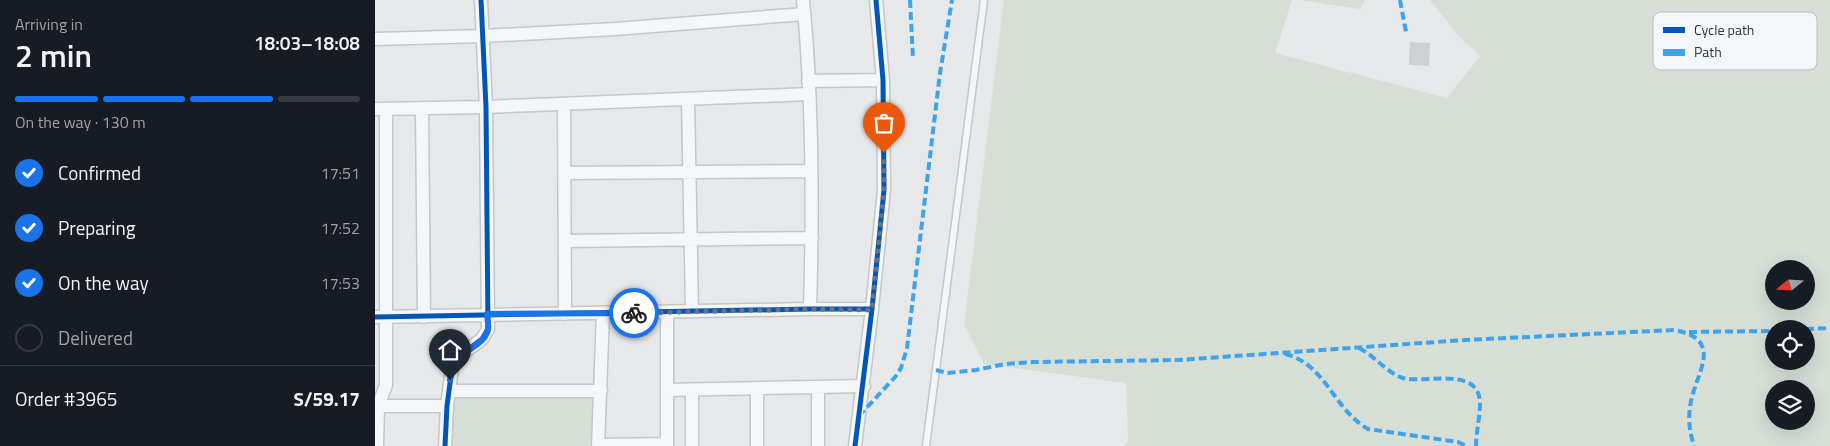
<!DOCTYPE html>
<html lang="en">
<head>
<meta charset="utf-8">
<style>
	body { margin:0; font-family:"Titillium Web",sans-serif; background:#242831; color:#f1f3f6; height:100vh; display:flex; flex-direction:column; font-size:19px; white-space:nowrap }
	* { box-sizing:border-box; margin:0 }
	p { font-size:16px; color:#9ea1a6 }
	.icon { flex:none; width:28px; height:28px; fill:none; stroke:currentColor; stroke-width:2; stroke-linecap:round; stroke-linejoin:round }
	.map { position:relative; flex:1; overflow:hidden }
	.details { display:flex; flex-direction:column; background:#171b24; width:375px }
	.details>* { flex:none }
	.needle { width:32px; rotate:252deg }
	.buttons { position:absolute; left:1390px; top:260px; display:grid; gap:10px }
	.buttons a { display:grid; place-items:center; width:50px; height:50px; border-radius:50%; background:#171b24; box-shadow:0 5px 20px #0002; font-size:25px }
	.pin { position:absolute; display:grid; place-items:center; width:42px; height:42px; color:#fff; margin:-51px -21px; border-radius:50% 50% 50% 0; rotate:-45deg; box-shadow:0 0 5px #0007 }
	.pin .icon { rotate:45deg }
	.courier { position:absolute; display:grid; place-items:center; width:50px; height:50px; margin:-25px; border:4px solid #1a73e8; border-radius:50%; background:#fff; color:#222; box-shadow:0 1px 6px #0007 }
	.head em { font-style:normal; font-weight:600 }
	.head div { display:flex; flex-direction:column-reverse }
	.head { display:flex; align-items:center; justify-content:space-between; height:85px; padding:0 15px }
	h1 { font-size:32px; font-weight:600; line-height:38px }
	.bar { display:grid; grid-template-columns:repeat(4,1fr); gap:8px 5px; align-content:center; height:60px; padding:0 15px }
	.bar i { height:6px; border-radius:4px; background:#363941 }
	.bar .selected { background:#1a73e8 }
	.bar p { grid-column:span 4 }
	.line { display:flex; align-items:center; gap:12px; padding:0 15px; border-top:1px solid #363941 }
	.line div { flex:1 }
	ol { padding:0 15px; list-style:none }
	li { display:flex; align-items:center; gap:15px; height:55px }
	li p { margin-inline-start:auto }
	li .icon { padding:5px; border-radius:50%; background:#1a73e8; color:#fff; stroke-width:4 }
	li:last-child { color:#9ea1a6 }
	li i { width:28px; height:28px; border:2px solid #363941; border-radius:50% }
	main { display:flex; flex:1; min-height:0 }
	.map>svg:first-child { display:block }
	.green { fill:#d6ded6; fill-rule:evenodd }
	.building { fill:#ced0d3 }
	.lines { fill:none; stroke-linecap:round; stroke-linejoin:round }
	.lane-casing { stroke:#c4c6c8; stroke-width:9 }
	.street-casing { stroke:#c4c6c8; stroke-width:15 }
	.lane { stroke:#f5f6f7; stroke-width:6 }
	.street { stroke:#f5f6f7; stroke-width:12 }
	.quiet { stroke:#3ea3ec; stroke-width:4; stroke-dasharray:8 4; stroke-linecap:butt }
	.cycleway-casing { stroke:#f4f6f9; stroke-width:8 }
	.cycleway { stroke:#0057b8; stroke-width:5 }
	.done { stroke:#6c737f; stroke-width:5; stroke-dasharray:0 9 }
	.route { stroke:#1a73e8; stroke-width:6 }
	.key { fill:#f4f6f9; stroke:#b8bcc3; stroke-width:1 }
	.key-label { font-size:14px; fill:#2b3445 }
</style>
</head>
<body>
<main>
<section class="details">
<div class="head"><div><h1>2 min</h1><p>Arriving in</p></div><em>18:03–18:08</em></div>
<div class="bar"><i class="selected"></i><i class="selected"></i><i class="selected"></i><i></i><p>On the way · 130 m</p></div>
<ol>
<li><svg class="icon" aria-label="check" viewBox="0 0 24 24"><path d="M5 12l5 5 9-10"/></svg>Confirmed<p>17:51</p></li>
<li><svg class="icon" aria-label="check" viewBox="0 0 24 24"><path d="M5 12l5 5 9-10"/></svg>Preparing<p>17:52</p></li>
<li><svg class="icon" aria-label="check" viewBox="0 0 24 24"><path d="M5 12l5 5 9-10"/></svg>On the way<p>17:53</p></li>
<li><i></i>Delivered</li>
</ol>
<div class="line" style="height:65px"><div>Order #3965</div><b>S/59.17</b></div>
</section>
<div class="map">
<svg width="1455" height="446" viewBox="0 0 1455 446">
	<rect width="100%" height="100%" fill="#e6e8ea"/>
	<path class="green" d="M629 0H917L900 53 1072 98 1105 56 1082 34 1055 0H1455V446H749L753 441 751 383 609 364 589 325ZM1399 269H1431V301H1399ZM1399 329H1431V361H1399ZM1399 389H1431V421H1399Z
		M924 0H990L985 9Z
		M78 396H221L217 446H73Z"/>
	<path class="building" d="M1035 42 1055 43 1054 66 1034 65Z"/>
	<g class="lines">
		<defs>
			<path id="lane" d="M551 446 609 0"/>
			<path id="street" d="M428 0C438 102 438 206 435 309
				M0 39 108 36 240 29 429 14
				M433 81 508 80
				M313 99 317 311
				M189 104 190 314
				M47 108 49 317
				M0 109 111 107 434 94
				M189 173 436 171
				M190 241 437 238
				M292 312V446
				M0 317 435 309H497
				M382 388V446
				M292 390 489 386
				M74 391H226
				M0 406H72
				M224 445 292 444
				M2 446 3 406 11 385V109
				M70 446 72 406 77 368 83 357 107 339 113 329 111 107 106 0
				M223 446 228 313
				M317 446V390
				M443 446V387
				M480 446 497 309 509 190 508 80 501 0"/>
		</defs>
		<use href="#lane" class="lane-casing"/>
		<use href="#street" class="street-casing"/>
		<use href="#lane" class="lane"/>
		<use href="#street" class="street"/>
		<path class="quiet" d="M535 0 538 59
			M1025 0 1031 32
			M1431 329 1455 328
			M1314 332 1399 331
			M984 348C1000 356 1012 373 1028 378 1051 384 1105 365 1105 404 1105 418 1101 432 1101 446
			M910 354C951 364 958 409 993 429L1083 442 1091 446
			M561 370 572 373 601 370 630 364 659 362 803 360 1090 340 1299 330C1352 340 1319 374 1315 407 1313 421 1315 433 1319 446
			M484 416 521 376 526 368 532 348 565 73 577 0"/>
		<defs>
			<path id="cycleway" d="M0 317 435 309H497
				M70 446 72 406 77 368 83 357 107 339 113 329 111 107 106 0
				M480 446 497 309 509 190 508 80 501 0"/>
		</defs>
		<use href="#cycleway" class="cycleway-casing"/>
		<use href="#cycleway" class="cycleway"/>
	</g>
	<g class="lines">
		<path class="done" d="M259 313 436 309 497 310 509 190V153"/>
		<path class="route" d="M75 380C80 346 106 352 113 330 114 325 112 318 112 314L259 313"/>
	</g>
	<rect x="1278" y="12" width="164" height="58" rx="8" class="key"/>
	<rect x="1288" y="27" width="22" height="6" fill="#0057b8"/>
	<rect x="1288" y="49" width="22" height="7" fill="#3ea3ec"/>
	<g class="key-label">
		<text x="1319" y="35">Cycle path</text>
		<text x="1319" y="57">Path</text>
	</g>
</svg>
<div class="buttons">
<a><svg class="needle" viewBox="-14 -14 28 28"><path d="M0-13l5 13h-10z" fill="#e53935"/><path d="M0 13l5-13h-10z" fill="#9ea1a6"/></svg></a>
<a><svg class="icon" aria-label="locate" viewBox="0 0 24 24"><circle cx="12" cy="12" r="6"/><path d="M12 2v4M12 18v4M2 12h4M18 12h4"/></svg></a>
<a><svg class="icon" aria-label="layers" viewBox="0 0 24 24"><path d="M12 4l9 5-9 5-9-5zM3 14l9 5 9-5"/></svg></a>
</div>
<div class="pin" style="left:509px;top:153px;background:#ea580c"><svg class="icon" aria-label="bag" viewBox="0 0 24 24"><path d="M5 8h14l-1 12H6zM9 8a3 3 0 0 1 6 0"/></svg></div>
<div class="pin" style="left:75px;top:380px;background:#1f2937"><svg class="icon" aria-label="home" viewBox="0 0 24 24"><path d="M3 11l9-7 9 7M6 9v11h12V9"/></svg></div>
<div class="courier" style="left:259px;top:313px"><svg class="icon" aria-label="bike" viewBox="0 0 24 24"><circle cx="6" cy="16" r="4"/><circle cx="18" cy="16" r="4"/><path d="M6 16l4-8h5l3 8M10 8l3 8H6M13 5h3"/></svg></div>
</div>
</main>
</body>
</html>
